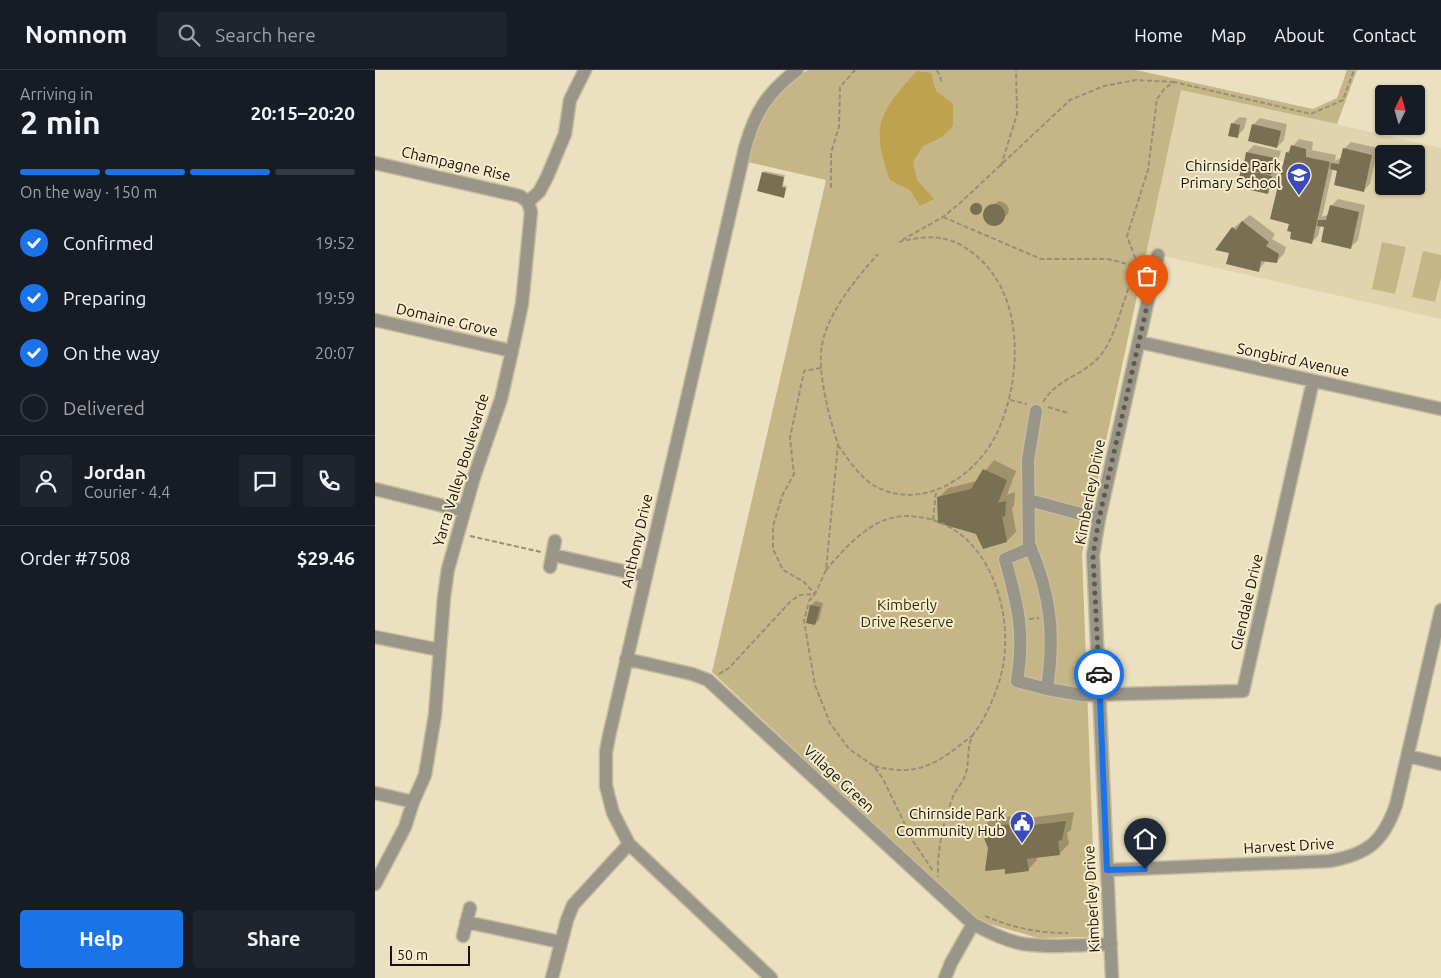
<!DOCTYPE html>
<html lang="en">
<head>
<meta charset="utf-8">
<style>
	body { margin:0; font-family:Ubuntu,sans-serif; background:#20242c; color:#f1f3f6; height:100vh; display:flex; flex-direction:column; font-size:19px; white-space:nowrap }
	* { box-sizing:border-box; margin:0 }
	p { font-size:16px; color:#9ea1a6 }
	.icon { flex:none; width:28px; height:28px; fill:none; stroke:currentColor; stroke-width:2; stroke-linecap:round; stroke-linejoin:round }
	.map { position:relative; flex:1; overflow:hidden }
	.panel { display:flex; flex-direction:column; background:#171b24; width:375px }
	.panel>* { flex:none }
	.needle { width:32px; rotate:5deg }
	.buttons { position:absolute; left:1000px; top:15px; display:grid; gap:10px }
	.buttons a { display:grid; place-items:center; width:50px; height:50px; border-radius:5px; background:#171b24; box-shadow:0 1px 4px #0004; font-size:25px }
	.scale { position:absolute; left:15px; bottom:12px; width:80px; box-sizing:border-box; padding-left:5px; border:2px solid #161207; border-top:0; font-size:14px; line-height:18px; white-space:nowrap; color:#161207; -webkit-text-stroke:4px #f8edcd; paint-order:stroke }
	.pin { position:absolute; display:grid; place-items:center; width:42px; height:42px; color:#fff; margin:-51px -21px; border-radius:50% 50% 50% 0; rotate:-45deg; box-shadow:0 0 5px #0007 }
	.pin .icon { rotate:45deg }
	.courier { position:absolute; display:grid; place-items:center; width:50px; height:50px; margin:-25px; border:4px solid #1a73e8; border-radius:50%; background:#fff; color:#222; box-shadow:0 1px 6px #0007 }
	.headline em { font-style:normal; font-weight:700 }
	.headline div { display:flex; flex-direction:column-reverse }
	.headline { display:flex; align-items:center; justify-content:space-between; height:85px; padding:0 20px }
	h1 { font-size:32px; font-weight:700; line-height:38px }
	.bar { display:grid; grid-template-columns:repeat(4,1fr); gap:8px 5px; align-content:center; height:60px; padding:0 20px }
	.bar i { height:6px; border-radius:4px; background:#363941 }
	.bar .selected { background:#1a73e8 }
	.bar p { grid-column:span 4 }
	.line { display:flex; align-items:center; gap:12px; padding:0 20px; border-top:1px solid #363941 }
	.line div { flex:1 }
	.round { display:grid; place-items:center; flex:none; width:52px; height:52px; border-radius:5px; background:#20242c }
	ol { padding:0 20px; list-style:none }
	li { display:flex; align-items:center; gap:15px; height:55px }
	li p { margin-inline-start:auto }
	li .icon { padding:5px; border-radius:50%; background:#1a73e8; color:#fff; stroke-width:4 }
	li:last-child { color:#9ea1a6 }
	li i { width:28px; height:28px; border:2px solid #363941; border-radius:50% }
	.button { display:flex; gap:10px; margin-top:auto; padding:10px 20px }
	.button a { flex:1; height:58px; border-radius:5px; background:#1a73e8; color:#fff; font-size:20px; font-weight:700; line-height:58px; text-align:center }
	.button a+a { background:#20242c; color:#f1f3f6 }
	header { display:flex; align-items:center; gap:30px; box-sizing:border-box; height:70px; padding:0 25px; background:#171b24; border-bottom:1px solid #363941 }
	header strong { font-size:24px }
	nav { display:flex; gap:28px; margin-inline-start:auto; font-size:18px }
	.search { width:350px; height:45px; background:#20242c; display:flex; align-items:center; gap:12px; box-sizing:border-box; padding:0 18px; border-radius:5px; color:#9ea1a6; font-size:19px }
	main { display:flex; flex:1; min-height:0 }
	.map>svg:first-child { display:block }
	.built { fill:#e1d3ad; fill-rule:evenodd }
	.green { fill:#c6b687 }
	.water { fill:#bda24f }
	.shadow { fill:#0003 }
	.building { fill:#797053 }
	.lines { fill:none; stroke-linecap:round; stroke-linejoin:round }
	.minor-casing { stroke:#c5bb9f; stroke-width:15 }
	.path { stroke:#978f77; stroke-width:2; stroke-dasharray:5 2.5; stroke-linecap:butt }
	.minor { stroke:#999588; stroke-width:12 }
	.done { stroke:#615a48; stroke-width:5; stroke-dasharray:0 9 }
	.route { stroke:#1a73e8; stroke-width:6 }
	.labels { text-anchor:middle; stroke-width:4; stroke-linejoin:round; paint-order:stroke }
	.street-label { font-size:15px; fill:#161207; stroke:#f8edcd }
	.poi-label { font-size:15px; fill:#161207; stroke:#f8edcd; text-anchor:end }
	.park-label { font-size:15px; fill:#352a04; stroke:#f8edcd }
</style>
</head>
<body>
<header>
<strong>Nomnom</strong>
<div class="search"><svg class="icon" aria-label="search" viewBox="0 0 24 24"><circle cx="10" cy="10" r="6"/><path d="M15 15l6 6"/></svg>Search here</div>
<nav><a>Home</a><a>Map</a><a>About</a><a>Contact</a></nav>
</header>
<main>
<section class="panel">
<div class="headline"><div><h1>2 min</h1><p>Arriving in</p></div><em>20:15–20:20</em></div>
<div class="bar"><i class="selected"></i><i class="selected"></i><i class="selected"></i><i></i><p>On the way · 150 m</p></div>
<ol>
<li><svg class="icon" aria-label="check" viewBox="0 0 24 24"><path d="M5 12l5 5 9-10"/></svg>Confirmed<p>19:52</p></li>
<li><svg class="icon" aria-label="check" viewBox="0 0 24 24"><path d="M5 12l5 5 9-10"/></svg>Preparing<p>19:59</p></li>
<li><svg class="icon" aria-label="check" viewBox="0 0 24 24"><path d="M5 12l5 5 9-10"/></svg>On the way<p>20:07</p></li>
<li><i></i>Delivered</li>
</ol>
<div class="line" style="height:90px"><a class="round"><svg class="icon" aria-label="person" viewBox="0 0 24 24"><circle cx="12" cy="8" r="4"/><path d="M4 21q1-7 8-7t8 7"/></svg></a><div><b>Jordan</b><p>Courier · 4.4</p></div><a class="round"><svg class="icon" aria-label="chat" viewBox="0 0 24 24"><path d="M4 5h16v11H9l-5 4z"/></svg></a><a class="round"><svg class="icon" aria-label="phone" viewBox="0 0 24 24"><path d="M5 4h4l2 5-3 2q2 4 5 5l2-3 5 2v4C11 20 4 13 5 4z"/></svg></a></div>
<div class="line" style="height:65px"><div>Order #7508</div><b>$29.46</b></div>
<div class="button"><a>Help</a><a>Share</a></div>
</section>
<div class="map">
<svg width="1066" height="908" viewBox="0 0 1066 908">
	<rect width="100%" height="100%" fill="#ebe0c0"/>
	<path class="built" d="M806 19 1066 78V249L771 182ZM1009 84H1041V116H1009Z"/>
	<path class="green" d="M433 0H761L938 39 962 28 972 0H982L962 54 806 20 707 483 721 860 712 867 663 868 601 850 337 602 451 110 373 92C385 47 392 26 433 0Z
		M1007 172 1031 177 1020 224 997 219Z
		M1048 181 1066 185V208L1060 232 1037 227Z"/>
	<path class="water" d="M542 1 556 3 561 21 578 34V56L567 67 548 76 538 92 542 110 559 129 545 136 535 120 515 110C496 55 503 44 542 1Z"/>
	<path class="shadow" d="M864 47 872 48 869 59 862 66 857 54Z
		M885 48 912 54 909 70 902 77 878 55Z
		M924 69 938 72 937 80 961 85 960 91 967 87 969 79 976 72 1003 78 995 114 988 121 964 100 958 98 947 147 954 144 956 136 963 129 990 135 983 170 976 177 951 156 946 155 943 166 936 173 918 161 915 153 912 83Z
		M879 75 906 81 900 99 903 100 899 115 892 122 867 100 872 82Z
		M390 101 410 105 408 115 412 116 408 126 388 102Z
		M624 131 630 133 634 138 633 144 620 155 614 154 609 146 613 138Z
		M596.5 138a5.5 5.5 0 1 1 11 0a5.5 5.5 0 1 1-11 0Z
		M875 145 900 164 897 169 911 177 909 184 902 191 891 190 884 200 858 158Z
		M619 390 641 401 632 425 640 422 639 436 637 438 641 462 632 471 602 463 564 427 573 418 602 411Z
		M441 531 448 533 444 550 440 554 432 552 436 535Z
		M699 742 696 760 692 763 694 774 684 784 662 787V790L653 800 631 797 614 778 607 758 616 749 645 745 646 749Z"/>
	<path class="building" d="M856 53 865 55 863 68 853 66Z
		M877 54 906 61 902 78 873 71Z
		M916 75 931 79V87L955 92 937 174 915 169 916 162 912 161 914 154 895 149 911 82 914 83Z
		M968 78 997 85 989 122 959 115 962 101 955 99 956 93 964 94Z
		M871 82 900 88 896 105 868 99Z
		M866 99 897 106 893 124 862 117Z
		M387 102 409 107 407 117 411 118 409 128 382 121Z
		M595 139a6 6 0 1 1 12 0a6 6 0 1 1-12 0Z
		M608 145a11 11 0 1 1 22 0a11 11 0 1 1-22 0Z
		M955 135 984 142 976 179 946 172 949 157 942 156 943 150H951Z
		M867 151 894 172 891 176 904 184 902 193 886 191 884 202 851 194 854 183 840 180 857 157 861 160Z
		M608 399 632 410 623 433 631 431 630 447 627 446 632 472 608 479 601 464 563 453 562 427 596 419Z
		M435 535 445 537 440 555 431 553Z
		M691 751 687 770 683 771 685 785 652 789 654 801 630 804V799L610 801 613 778 605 758 636 754V758Z"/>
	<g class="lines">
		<defs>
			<path id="minor" d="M0 93 145 126 153 132
				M0 250 137 281
				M764 272 1066 339
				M0 419 89 441
				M654 430 724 449
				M656 478 630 489C643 535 650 563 642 611L672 619C680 564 676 525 654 474L653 390 661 341
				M178 485 270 506
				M175 497 180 471
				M0 567 65 580
				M251 589 317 604 333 610 598 854C614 862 631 871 649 874 678 878 707 875 736 874
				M672 619 707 625 868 621 938 311
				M1033 686 1066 694
				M0 723 38 732
				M733 800 955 791C993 784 1008 772 1021 735L1066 540
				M0 814 30 757 38 732 50 705 60 645 69 527 73 499 99 407 126 329 137 281 147 234 156 142 153 132 164 122 172 107 190 64 195 30 210 0
				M91 852 185 872
				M88 866 95 838
				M177 908 192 850 198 835 254 774
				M396 908 254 774 238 743 231 716V682L234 666 370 78C380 42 392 23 422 0
				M570 908 576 893 598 854
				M737 908 718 485 724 449 783 185"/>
		</defs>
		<use href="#minor" class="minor-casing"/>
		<path class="path" d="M562 0 567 12
			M626 96 642 44 641 0
			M456 118V83L464 57 465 17 480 0
			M568 147 666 189H733L768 198
			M527 170 568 147 584 134 695 30 729 16 761 10 799 12
			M446 298 429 301 415 368 419 404 407 426 398 456V479L408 500 429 512 440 524 434 531 429 551 440 615 455 653 474 679 499 696 508 709 538 771 558 801
			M635 330 652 334
			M668 332C682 309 707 306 724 287 743 266 748 223 763 196L752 166 773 100 782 29 790 18 799 12 936 44 968 30 979 0
			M673 337 693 343
			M463 375C473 389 483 405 498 415 546 443 601 407 622 363 646 312 650 233 607 191 581 166 559 163 524 172
			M558 450 561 421
			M95 466 166 482
			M451 500C471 477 496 447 530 446 559 446 584 458 602 481 629 516 638 572 623 615 619 627 613 641 606 653 604 657 600 661 598 665 591 678 595 693 590 706 587 714 580 720 577 729 568 754 562 780 563 807
			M654 549 664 548
			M344 604 354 598 415 532 425 525 440 524 451 500 463 374C454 347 442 302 447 275 452 244 482 207 503 184
			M499 696C545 708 564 692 598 665
			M610 846C638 858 663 863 693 863"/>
		<use href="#minor" class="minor"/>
	</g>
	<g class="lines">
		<path class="done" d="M724 604 718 485 724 449 772 236"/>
		<path class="route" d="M724 604 732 800 770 799"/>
	</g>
	<defs>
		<symbol id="school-pin" viewBox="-11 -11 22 30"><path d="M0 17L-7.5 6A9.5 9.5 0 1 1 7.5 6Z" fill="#394abd" stroke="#f8edcd"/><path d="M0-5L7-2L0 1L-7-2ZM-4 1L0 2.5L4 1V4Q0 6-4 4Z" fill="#fff"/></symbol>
		<symbol id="civic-pin" viewBox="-11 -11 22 30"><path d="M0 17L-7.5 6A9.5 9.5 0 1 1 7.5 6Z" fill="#394abd" stroke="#f8edcd"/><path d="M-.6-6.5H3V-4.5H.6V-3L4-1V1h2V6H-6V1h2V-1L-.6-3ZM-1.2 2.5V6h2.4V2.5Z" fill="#fff"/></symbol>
	</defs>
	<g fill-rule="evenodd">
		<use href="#school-pin" x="910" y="91" width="28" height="38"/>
		<use href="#civic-pin" x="633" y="739" width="28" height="38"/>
	</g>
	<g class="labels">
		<g class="street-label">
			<text transform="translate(81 94) rotate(13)" y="5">Champagne Rise</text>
			<text transform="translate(72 250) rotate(13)" y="5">Domaine Grove</text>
			<text transform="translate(918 290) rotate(12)" y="5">Songbird Avenue</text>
			<text transform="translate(86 400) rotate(-73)" y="5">Yarra Valley Boulevarde</text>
			<text transform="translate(715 422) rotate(-79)" y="5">Kimberley Drive</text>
			<text transform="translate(262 471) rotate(-77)" y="5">Anthony Drive</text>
			<text transform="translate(872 532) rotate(-77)" y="5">Glendale Drive</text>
			<text transform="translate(464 709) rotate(43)" y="5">Village Green</text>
			<text transform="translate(914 776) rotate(-3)" y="5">Harvest Drive</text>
			<text transform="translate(717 829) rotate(-93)" y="5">Kimberley Drive</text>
		</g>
		<g class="poi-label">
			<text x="906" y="101">Chirnside Park<tspan x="906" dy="17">Primary School</tspan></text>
			<text x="630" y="749">Chirnside Park<tspan x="630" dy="17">Community Hub</tspan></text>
		</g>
		<g class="park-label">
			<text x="532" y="540">Kimberly<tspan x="532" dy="17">Drive Reserve</tspan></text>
		</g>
	</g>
</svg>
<div class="buttons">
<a><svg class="needle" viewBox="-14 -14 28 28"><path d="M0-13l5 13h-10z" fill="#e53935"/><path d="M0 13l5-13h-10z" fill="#9ea1a6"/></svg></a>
<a><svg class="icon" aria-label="layers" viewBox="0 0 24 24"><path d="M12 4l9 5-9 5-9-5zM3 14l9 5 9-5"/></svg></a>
</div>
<div class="scale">50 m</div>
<div class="pin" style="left:772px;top:236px;background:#ea580c"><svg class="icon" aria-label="bag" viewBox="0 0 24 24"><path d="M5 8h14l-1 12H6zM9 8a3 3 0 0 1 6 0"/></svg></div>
<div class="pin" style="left:770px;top:799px;background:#1f2937"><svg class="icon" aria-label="home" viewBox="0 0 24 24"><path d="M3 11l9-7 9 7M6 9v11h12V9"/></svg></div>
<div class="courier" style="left:724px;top:604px"><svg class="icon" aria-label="car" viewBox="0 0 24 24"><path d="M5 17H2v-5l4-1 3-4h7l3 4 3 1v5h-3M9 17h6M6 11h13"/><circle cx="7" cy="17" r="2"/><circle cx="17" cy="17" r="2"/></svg></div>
</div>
</main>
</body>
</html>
